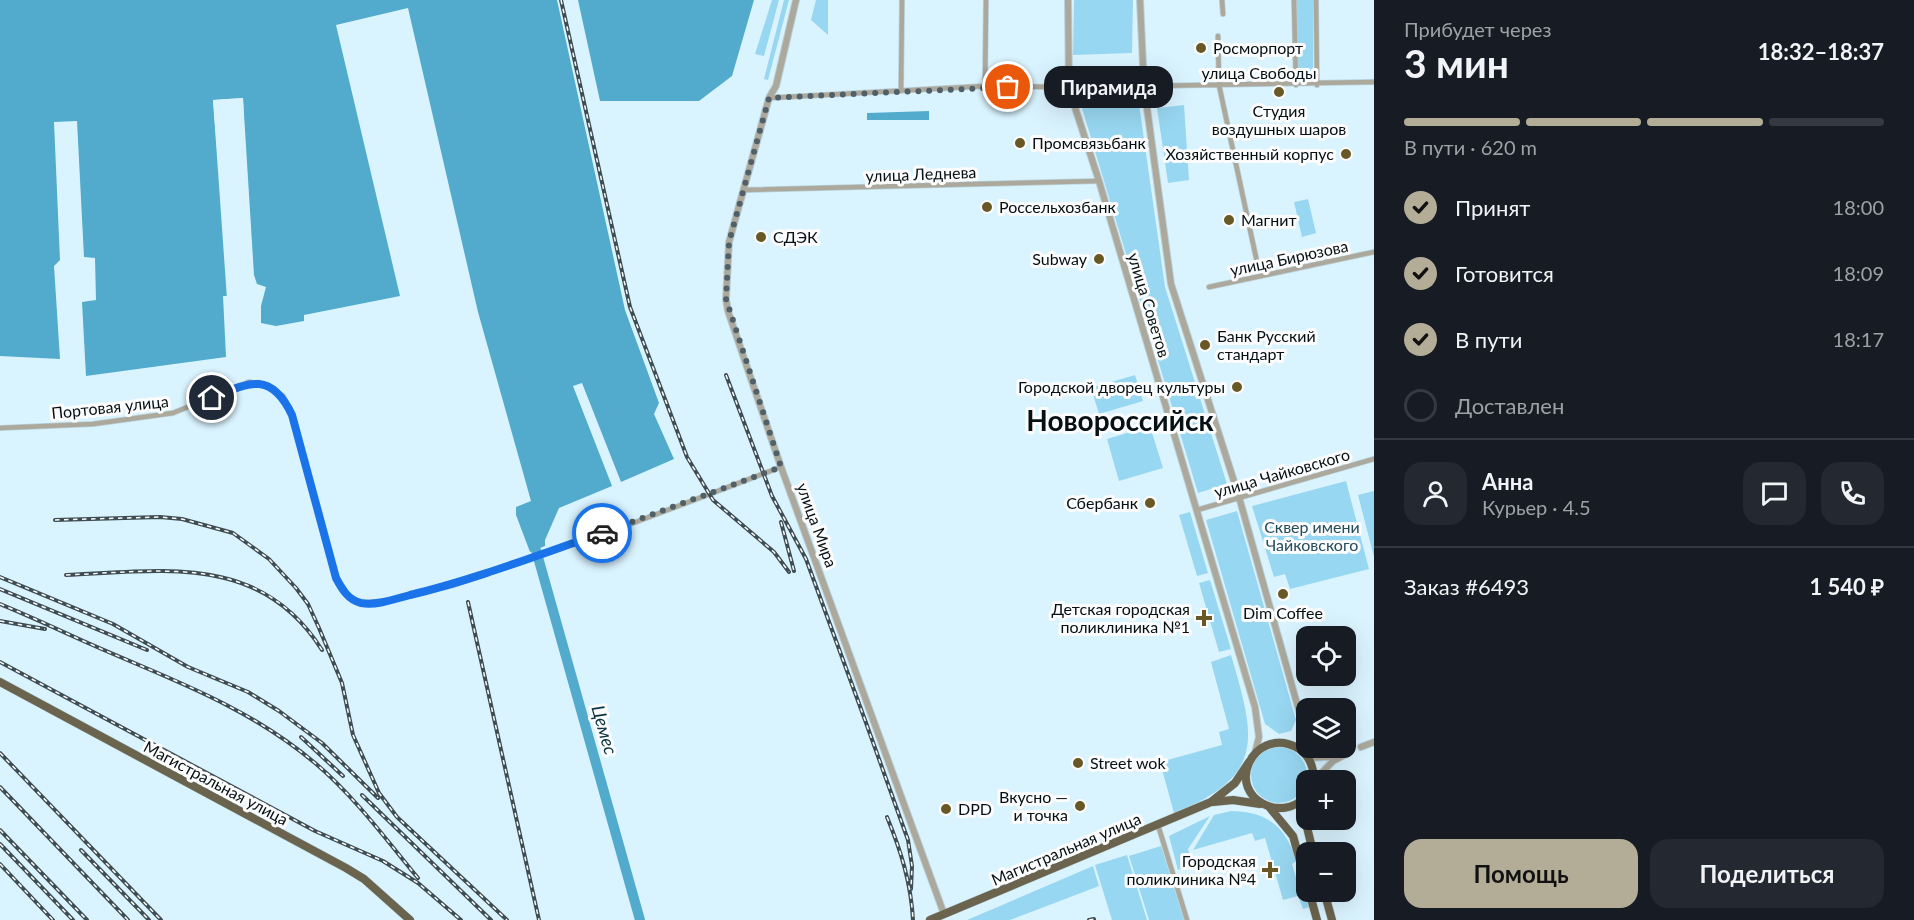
<!DOCTYPE html>
<html lang="ru">
<head>
<meta charset="utf-8">
<style>
	body { margin:0; font-family:Lato,sans-serif; background:#242831; color:#f1f3f6; height:100vh; display:flex; flex-direction:column; font-size:22px; white-space:nowrap }
	* { box-sizing:border-box; margin:0 }
	p { font-size:20px; color:#9ea1a6 }
	.icon { flex:none; width:33px; height:33px; fill:none; stroke:currentColor; stroke-width:2; stroke-linecap:round; stroke-linejoin:round }
	.map { position:relative; flex:1; overflow:hidden }
	.drawer { display:flex; flex-direction:column; background:#171b24; width:540px }
	.drawer>* { flex:none }
	.controls { position:absolute; left:1296px; top:626px; display:grid; gap:12px }
	.controls a { display:grid; place-items:center; width:60px; height:60px; border-radius:12px; background:#171b24; box-shadow:0 6px 24px #0002; font-size:30px }
	.pin { position:absolute; display:grid; place-items:center; width:51px; height:51px; color:#fff; margin:-26px; border:3px solid #fff; border-radius:50%; box-shadow:0 2px 6px #0007 }
	.courier { position:absolute; display:grid; place-items:center; width:60px; height:60px; margin:-30px; border:4px solid #1a73e8; border-radius:50%; background:#fff; color:#222; box-shadow:0 2px 8px #0007 }
	.bubble { position:absolute; height:42px; border-radius:18px; background:#171b24; box-shadow:0 6px 24px #0002; font-size:20px; font-weight:700; line-height:42px; text-align:center }
	.headline em { font-style:normal; font-weight:700 }
	.headline div { display:flex; flex-direction:column-reverse }
	.headline { display:flex; align-items:center; justify-content:space-between; height:102px; padding:0 30px }
	h1 { font-size:39px; font-weight:700; line-height:45px }
	.bar { display:grid; grid-template-columns:repeat(4,1fr); gap:9px 6px; align-content:center; height:72px; padding:0 30px }
	.bar i { height:8px; border-radius:4px; background:#363941 }
	.bar .current { background:#b3ad98 }
	.bar p { grid-column:span 4 }
	.line { display:flex; align-items:center; gap:15px; padding:0 30px; border-top:2px solid #363941 }
	.line div { flex:1 }
	.round { display:grid; place-items:center; flex:none; width:63px; height:63px; border-radius:18px; background:#242831 }
	ol { padding:0 30px; list-style:none }
	li { display:flex; align-items:center; gap:18px; height:66px }
	li p { margin-inline-start:auto }
	li .icon { padding:6px; border-radius:50%; background:#b3ad98; color:#111; stroke-width:4 }
	li:last-child { color:#9ea1a6 }
	li i { width:33px; height:33px; border:3px solid #363941; border-radius:50% }
	.action { display:flex; gap:12px; margin-top:auto; padding:12px 30px }
	.action a { flex:1; height:69px; border-radius:18px; background:#b3ad98; color:#111; font-size:24px; font-weight:700; line-height:69px; text-align:center }
	.action a+a { background:#242831; color:#f1f3f6 }
	main { display:flex; flex:1; min-height:0 }
	.map>svg:first-child { display:block }
	.green { fill:#98d7f1 }
	.water { fill:#52abcc }
	.pier { fill:#daf4ff }
	.lines { fill:none; stroke-linecap:round; stroke-linejoin:round }
	.river { stroke:#52abcc; stroke-width:10 }
	.minor-casing { stroke:#b8d0d9; stroke-width:6 }
	.tertiary-casing { stroke:#b8d0d9; stroke-width:8 }
	.trunk-casing { stroke:#b8d0d9; stroke-width:9 }
	.minor { stroke:#aca89c; stroke-width:4.5 }
	.tertiary { stroke:#aca89c; stroke-width:6 }
	.trunk { stroke:#6a634d; stroke-width:8 }
	.rail-casing { stroke:#3e4d53; stroke-width:4 }
	.rail { stroke:#fcfcfc; stroke-width:1.5; stroke-dasharray:4.5; stroke-linecap:butt }
	.done { stroke:#506066; stroke-width:6; stroke-dasharray:0 10.8 }
	.route { stroke:#1a73e8; stroke-width:8 }
	.poi-dot { fill:#685826; stroke:#fcfcfc; stroke-width:2 }
	.labels { text-anchor:middle; stroke-width:6; stroke-linejoin:round; paint-order:stroke }
	.poi-label { font-size:16px; fill:#051014; stroke:#fcfcfc; text-anchor:start }
	.street-label { font-size:16px; fill:#051014; stroke:#fcfcfc }
	.park-label { font-size:16px; fill:#244c5b; stroke:#fcfcfc }
	.water-label { font-size:18px; font-style:italic; fill:#0b3543; stroke:#fcfcfc }
	.town-label { font-size:28px; font-weight:bold; fill:#051014; stroke:#fcfcfc }
</style>
</head>
<body>
<main>
<div class="map">
<svg width="1374" height="920" viewBox="0 0 1374 920">
	<rect width="100%" height="100%" fill="#daf4ff"/>
	<path class="green" d="M772 0H779L764 56 755 54Z
		M784 0H789L768 80 764 79Z
		M816 0H828V35L811 20Z
		M1074 0H1133L1132 53 1073 55Z
		M1297 0H1313V74H1297Z
		M1139 104 1165 287 1227 484 1198 493 1082 108Z
		M1184 105 1189 180 1168 183 1157 108Z
		M1308 199 1316 233 1302 237 1294 202Z
		M1135 375 1143 401 1099 414 1091 388Z
		M1150 426 1163 468 1119 481 1107 439Z
		M1346 481 1369 569 1290 589 1285 574 1274 577 1252 506Z
		M1374 491V557L1358 495Z
		M1237 511 1296 720 1291 731 1279 734 1265 724 1206 520Z
		M1190 512 1208 573 1197 576 1179 515Z
		M1210 580 1231 649 1219 652 1199 583Z
		M1231 655C1255 737 1267 776 1174 813L1160 762 1222 745 1219 732 1229 729 1211 662Z
		M1251 775a28 28 0 1 1 56 0a28 28 0 1 1-56 0Z
		M1231 811C1269 812 1284 826 1297 861L1292 864 1297 881 1301 880 1310 907 1303 909 1298 896 1283 900 1265 838 1255 841 1252 833 1193 850 1214 815Z
		M1210 816 1188 849 1193 865 1178 870 1169 836Z
		M1161 846 1184 920H1149L1129 856Z
		M1127 855 1147 920H1112L1095 865Z
		M1093 866 1099 886 1010 920H967Z"/>
	<path class="water" d="M0 0H557L625 310 659 403 654 414 674 459 621 482 582 383 573 386 612 486 559 508 545 540V546L530 552 516 515V507L531 501 478 312 408 8 336 25 400 296 304 315V321L276 326 261 323V306L266 287 257 284 254 275 243 98 213 100 229 296H223L226 357 86 376 82 302 96 300 95 258 84 257 77 121 54 122 60 260 54 266 60 359 0 356Z
		M578 0H754L732 76 699 101H600Z
		M929 111V120H867V113Z"/>
	<path class="pier" d="M243 98 247 200 240 101 216 103 226 246 232 253V296L227 299 213 100Z"/>
	<g class="lines">
		<path class="river" d="M536 550 640 920"/>
		<defs>
			<path id="minor" d="M1222 0 1223 14
				M1294 0 1296 85
				M1316 0 1317 85
				M1218 36 1219 85 1260 276
				M985 86 986 0
				M1069 89 1087 72 1129 70 1144 86
				M901 91 902 0
				M769 98 985 86 1055 87 1069 89 1086 102 1130 100 1144 86H1151L1374 82
				M744 190 1099 181
				M1209 287 1374 252
				M0 428 93 424 173 413 249 382 267 386 283 396 292 415 336 578 344 592 352 600 361 603 387 601 454 585 636 522 781 467
				M1197 510 1374 459
				M1158 825 1187 920"/>
			<path id="tertiary" d="M796 0 776 86 769 98 729 242 726 299 728 311 781 467 944 914
				M1068 0 1069 89 1099 181 1255 707 1259 737 1255 753
				M1140 0 1144 86 1171 284 1239 497 1306 736
				M1361 747 1374 742
				M1306 754V745
				M1309 758 1339 756
				M1315 780 1333 761 1348 753"/>
			<path id="trunk" d="M0 682 346 868 364 879 410 920
				M1306 796C1282 824 1233 799 1249 763 1265 728 1317 742 1313 780
				M1213 802 1233 800 1260 804
				M1270 808 1293 836 1306 882
				M1306 809V823L1313 852
				M1309 891 1317 920
				M1324 891 1332 920
				M930 920 1211 802 1235 783 1249 762"/>
		</defs>
		<use href="#minor" class="minor-casing"/>
		<use href="#tertiary" class="tertiary-casing"/>
		<use href="#trunk" class="trunk-casing"/>
		<use href="#minor" class="minor"/>
		<use href="#tertiary" class="tertiary"/>
		<use href="#trunk" class="trunk"/>
		<defs>
			<path id="rail" d="M561 0 630 307 687 457 713 500 774 552 789 572
				M726 375 772 496 806 559 865 720 908 840 912 866 911 889
				M55 520 160 517 182 519 233 533 269 559 296 588 308 604 319 628 342 683 353 735 379 793 397 817 507 920
				M781 522 794 571
				M66 575C164 571 261 553 322 650
				M0 577 113 624 188 667 248 692 279 711 322 743 378 798
				M0 589 147 650
				M468 602 539 920
				M0 604C27 615 53 627 79 639 163 677 242 702 315 763 354 796 385 838 418 878
				M0 621 45 629
				M0 662 315 831 383 861 418 883 461 920
				M301 737 343 776
				M0 753 161 920
				M0 787 128 920
				M362 795 491 920
				M887 817C901 851 911 883 913 920
				M0 830 87 920
				M0 844 73 920
				M81 850 149 920
				M0 864 53 920
				M1089 920 1094 919"/>
		</defs>
		<use href="#rail" class="rail-casing"/>
		<use href="#rail" class="rail"/>
	</g>
	<g class="lines">
		<path class="done" d="M602 533 781 467 726 299 729 242 769 98 1008 87"/>
		<path class="route" d="M212 398C249 382 271 371 292 415L336 578C342 589 348 600 361 603 376 606 395 599 410 595 476 579 538 555 602 533"/>
	</g>
	<g class="poi-dot">
		<circle cx="1201" cy="48" r="6"/>
		<circle cx="1279" cy="92" r="6"/>
		<circle cx="1020" cy="143" r="6"/>
		<circle cx="1346" cy="154" r="6"/>
		<circle cx="987" cy="207" r="6"/>
		<circle cx="1229" cy="220" r="6"/>
		<circle cx="761" cy="237" r="6"/>
		<circle cx="1099" cy="259" r="6"/>
		<circle cx="1205" cy="345" r="6"/>
		<circle cx="1237" cy="387" r="6"/>
		<circle cx="1150" cy="503" r="6"/>
		<circle cx="1283" cy="594" r="6"/>
		<path d="M1201 609h6v6h6v6h-6v6h-6v-6h-6v-6h6z"/>
		<circle cx="1078" cy="763" r="6"/>
		<circle cx="1080" cy="806" r="6"/>
		<circle cx="946" cy="809" r="6"/>
		<path d="M1267 861h6v6h6v6h-6v6h-6v-6h-6v-6h6z"/>
	</g>
	<g class="labels">
		<g class="poi-label">
			<text x="1213" y="54">Росморпорт</text>
			<text x="1279" y="117" text-anchor="middle">Студия<tspan x="1279" dy="18">воздушных шаров</tspan></text>
			<text x="1032" y="149">Промсвязьбанк</text>
			<text x="1334" y="160" text-anchor="end">Хозяйственный корпус</text>
			<text x="999" y="213">Россельхозбанк</text>
			<text x="1241" y="226">Магнит</text>
			<text x="773" y="243">СДЭК</text>
			<text x="1087" y="265" text-anchor="end">Subway</text>
			<text x="1217" y="342">Банк Русский<tspan x="1217" dy="18">стандарт</tspan></text>
			<text x="1225" y="393" text-anchor="end">Городской дворец культуры</text>
			<text x="1138" y="509" text-anchor="end">Сбербанк</text>
			<text x="1190" y="615" text-anchor="end">Детская городская<tspan x="1190" dy="18">поликлиника №1</tspan></text>
			<text x="1283" y="619" text-anchor="middle">Dim Coffee</text>
			<text x="1090" y="769">Street wok</text>
			<text x="1068" y="803" text-anchor="end">Вкусно —<tspan x="1068" dy="18">и точка</tspan></text>
			<text x="958" y="815">DPD</text>
			<text x="1256" y="867" text-anchor="end">Городская<tspan x="1256" dy="18">поликлиника №4</tspan></text>
		</g>
		<g class="street-label">
			<text x="1259" y="79">улица Свободы</text>
			<text transform="translate(921 174) rotate(-2)" y="6">улица Леднева</text>
			<text transform="translate(1289 258) rotate(-12)" y="6">улица Бирюзова</text>
			<text transform="translate(1149 305) rotate(73)" y="6">улица Советов</text>
			<text transform="translate(110 407) rotate(-6)" y="6">Портовая улица</text>
			<text transform="translate(1282 473) rotate(-16)" y="6">улица Чайковского</text>
			<text transform="translate(817 525) rotate(70)" y="6">улица Мира</text>
			<text transform="translate(216 783) rotate(28)" y="6">Магистральная улица</text>
			<text transform="translate(1066 849) rotate(-23)" y="6">Магистральная улица</text>
		</g>
		<g class="park-label">
			<text x="1312" y="533">Сквер имени<tspan x="1312" dy="18">Чайковского</tspan></text>
		</g>
		<g class="water-label">
			<text transform="translate(604 730) rotate(74)" y="6">Цемес</text>
		</g>
		<g class="town-label">
			<text x="1120" y="431">Новороссийск</text>
		</g>
	</g>
</svg>
<div class="controls">
<a><svg class="icon" aria-label="locate" viewBox="0 0 24 24"><circle cx="12" cy="12" r="6"/><path d="M12 2v4M12 18v4M2 12h4M18 12h4"/></svg></a>
<a><svg class="icon" aria-label="layers" viewBox="0 0 24 24"><path d="M12 4l9 5-9 5-9-5zM3 14l9 5 9-5"/></svg></a>
<a>+</a>
<a>−</a>
</div>
<div class="pin" style="left:1008px;top:87px;background:#ea580c"><svg class="icon" aria-label="bag" viewBox="0 0 24 24"><path d="M5 8h14l-1 12H6zM9 8a3 3 0 0 1 6 0"/></svg></div>
<div class="pin" style="left:212px;top:398px;background:#1f2937"><svg class="icon" aria-label="home" viewBox="0 0 24 24"><path d="M3 11l9-7 9 7M6 9v11h12V9"/></svg></div>
<div class="courier" style="left:602px;top:533px"><svg class="icon" aria-label="car" viewBox="0 0 24 24"><path d="M5 17H2v-5l4-1 3-4h7l3 4 3 1v5h-3M9 17h6M6 11h13"/><circle cx="7" cy="17" r="2"/><circle cx="17" cy="17" r="2"/></svg></div>
<div class="bubble" style="left:1044px;top:66px;width:129px">Пирамида</div>
</div>
<section class="drawer">
<div class="headline"><div><h1>3 мин</h1><p>Прибудет через</p></div><em>18:32–18:37</em></div>
<div class="bar"><i class="current"></i><i class="current"></i><i class="current"></i><i></i><p>В пути · 620 m</p></div>
<ol>
<li><svg class="icon" aria-label="check" viewBox="0 0 24 24"><path d="M5 12l5 5 9-10"/></svg>Принят<p>18:00</p></li>
<li><svg class="icon" aria-label="check" viewBox="0 0 24 24"><path d="M5 12l5 5 9-10"/></svg>Готовится<p>18:09</p></li>
<li><svg class="icon" aria-label="check" viewBox="0 0 24 24"><path d="M5 12l5 5 9-10"/></svg>В пути<p>18:17</p></li>
<li><i></i>Доставлен</li>
</ol>
<div class="line" style="height:108px"><a class="round"><svg class="icon" aria-label="person" viewBox="0 0 24 24"><circle cx="12" cy="8" r="4"/><path d="M4 21q1-7 8-7t8 7"/></svg></a><div><b>Анна</b><p>Курьер · 4.5</p></div><a class="round"><svg class="icon" aria-label="chat" viewBox="0 0 24 24"><path d="M4 5h16v11H9l-5 4z"/></svg></a><a class="round"><svg class="icon" aria-label="phone" viewBox="0 0 24 24"><path d="M5 4h4l2 5-3 2q2 4 5 5l2-3 5 2v4C11 20 4 13 5 4z"/></svg></a></div>
<div class="line" style="height:78px"><div>Заказ #6493</div><b>1 540 ₽</b></div>
<div class="action"><a>Помощь</a><a>Поделиться</a></div>
</section>
</main>
</body>
</html>
